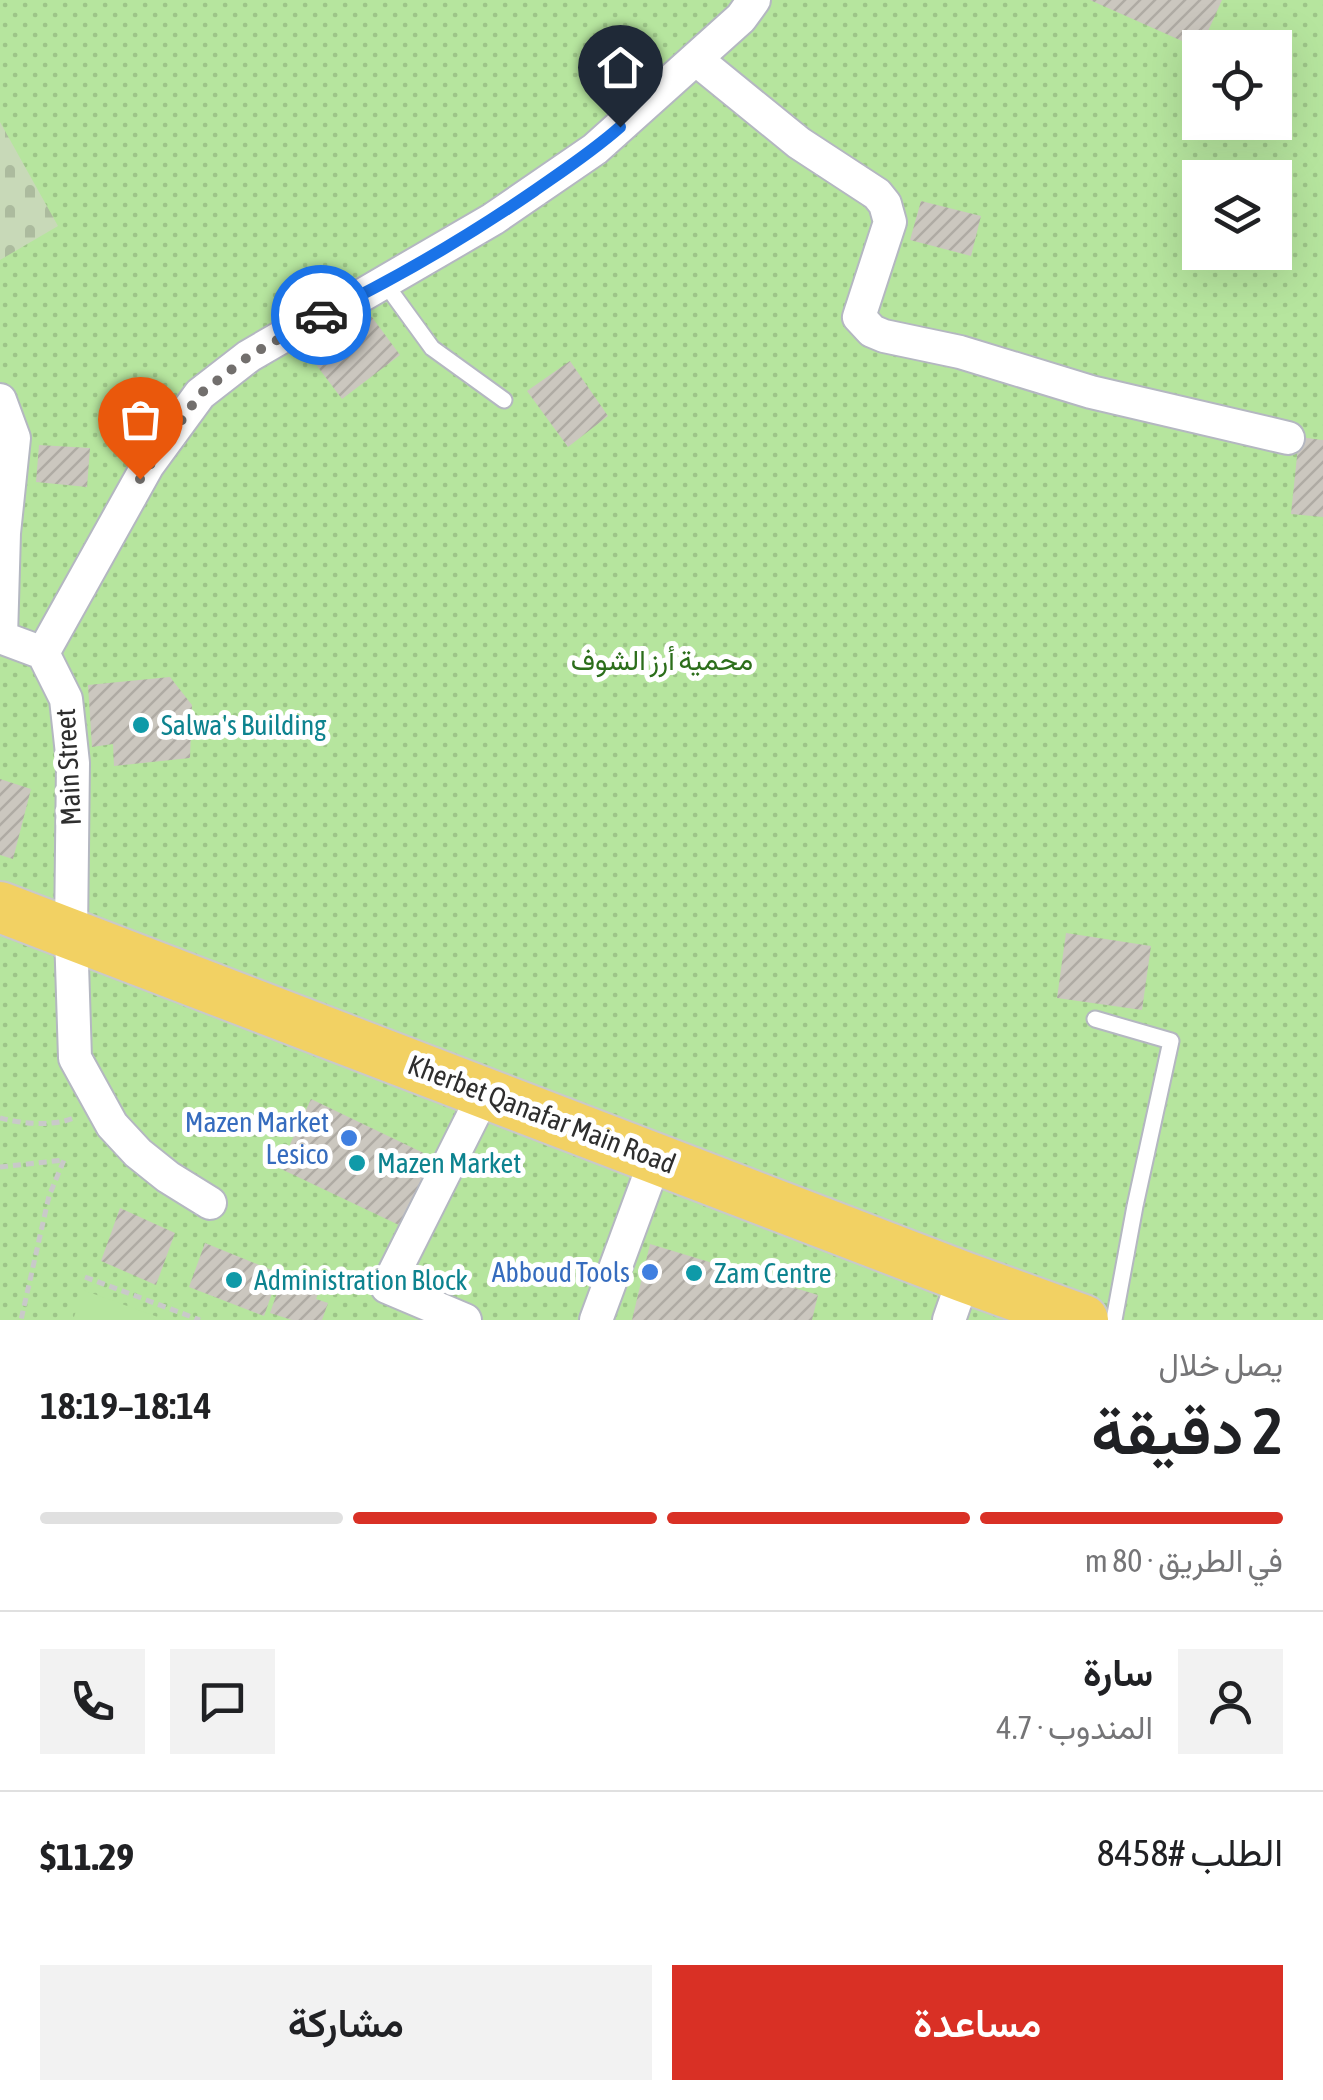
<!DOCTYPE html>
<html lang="ar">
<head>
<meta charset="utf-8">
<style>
	body { margin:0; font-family:"Asap Condensed",Vazirmatn,sans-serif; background:#f2f2f2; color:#202124; direction:rtl; height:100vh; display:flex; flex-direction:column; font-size:38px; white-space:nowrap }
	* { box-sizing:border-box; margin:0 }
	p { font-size:32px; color:#757577 }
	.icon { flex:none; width:55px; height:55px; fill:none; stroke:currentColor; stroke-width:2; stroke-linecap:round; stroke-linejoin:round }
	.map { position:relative; height:1320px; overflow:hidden; direction:ltr }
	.details { display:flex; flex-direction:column; background:#fff; flex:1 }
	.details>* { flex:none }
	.fabs { position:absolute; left:1182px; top:30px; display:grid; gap:20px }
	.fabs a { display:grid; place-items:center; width:110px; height:110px; border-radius:0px; background:#fff; box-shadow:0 10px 40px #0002; font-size:50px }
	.pin { position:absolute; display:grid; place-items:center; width:85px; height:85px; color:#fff; margin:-102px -42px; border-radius:50% 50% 50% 0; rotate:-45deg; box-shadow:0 0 10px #0007 }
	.pin .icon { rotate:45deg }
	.courier { position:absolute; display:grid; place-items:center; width:100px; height:100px; margin:-50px; border:8px solid #1a73e8; border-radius:50%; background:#fff; color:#222; box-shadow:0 2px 12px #0007 }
	.summary em { font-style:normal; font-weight:600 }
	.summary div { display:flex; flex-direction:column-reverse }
	.summary { display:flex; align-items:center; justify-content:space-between; height:170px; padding:0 40px }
	h1 { font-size:65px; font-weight:600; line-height:75px }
	.bar { display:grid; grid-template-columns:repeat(4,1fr); gap:15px 10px; align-content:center; height:120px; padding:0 40px }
	.bar i { height:12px; border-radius:8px; background:#e0e0e0 }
	.bar .active { background:#d93025 }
	.bar p { grid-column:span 4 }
	.line { display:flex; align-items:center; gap:25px; padding:0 40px; border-top:2px solid #e0e0e0 }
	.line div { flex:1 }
	.round { display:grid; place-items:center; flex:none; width:105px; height:105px; border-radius:0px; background:#f2f2f2 }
	.cta { display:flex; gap:20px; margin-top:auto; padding:20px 40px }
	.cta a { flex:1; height:115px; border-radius:0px; background:#d93025; color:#fff; font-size:40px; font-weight:600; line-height:115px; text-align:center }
	.cta a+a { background:#f2f2f2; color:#202124 }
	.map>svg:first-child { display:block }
	.grass { fill:url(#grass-dots); fill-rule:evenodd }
	.cemetery { fill:url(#cemetery-stones) }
	.garden { fill:#b6e59e }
	.building { fill:url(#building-hatch) }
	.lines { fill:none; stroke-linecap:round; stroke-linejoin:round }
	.lane-casing { stroke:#b4b7c1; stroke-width:19 }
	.street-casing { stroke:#b4b7c1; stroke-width:36 }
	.primary-casing { stroke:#c9c9c9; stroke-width:54 }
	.path { stroke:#c9c9c9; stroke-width:5; stroke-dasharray:8 5; stroke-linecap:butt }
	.lane { stroke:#fff; stroke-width:15 }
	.street { stroke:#fff; stroke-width:32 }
	.primary { stroke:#f2d163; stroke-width:50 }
	.done { stroke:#726f6d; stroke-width:10; stroke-dasharray:0 18 }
	.route { stroke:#1a73e8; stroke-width:12 }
	.culture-dot { fill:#0f9aa8; stroke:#fff; stroke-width:4 }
	.shop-dot { fill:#3f7fe0; stroke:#fff; stroke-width:4 }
	.labels { text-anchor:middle; stroke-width:10; stroke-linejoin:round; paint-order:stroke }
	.park-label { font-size:28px; fill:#2c6e1b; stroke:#fff }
	.culture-label { font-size:28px; fill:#0d838f; stroke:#fff; text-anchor:start }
	.street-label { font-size:28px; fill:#2e2e2e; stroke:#fff }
	.shop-label { font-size:28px; fill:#366cbe; stroke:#fff; text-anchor:end }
</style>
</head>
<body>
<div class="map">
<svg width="1323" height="1320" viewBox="0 0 1323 1320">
	<defs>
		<pattern id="grass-dots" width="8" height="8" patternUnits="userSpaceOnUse" patternTransform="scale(2.5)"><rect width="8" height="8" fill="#b6e59e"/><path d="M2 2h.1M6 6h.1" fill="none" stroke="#9dc588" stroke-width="1.8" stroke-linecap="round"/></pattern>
		<pattern id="cemetery-stones" width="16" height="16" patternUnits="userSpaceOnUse" patternTransform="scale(2.5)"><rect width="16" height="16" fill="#c8d9b8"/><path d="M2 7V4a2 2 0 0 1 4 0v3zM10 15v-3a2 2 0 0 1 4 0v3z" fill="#acbb9e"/></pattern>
		<pattern id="building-hatch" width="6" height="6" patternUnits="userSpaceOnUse" patternTransform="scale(2.5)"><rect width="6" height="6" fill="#cbc7bf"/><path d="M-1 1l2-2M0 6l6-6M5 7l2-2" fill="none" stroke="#afaba4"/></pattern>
	</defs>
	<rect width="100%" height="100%" fill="#efe9e1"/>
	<path class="grass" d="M0 0H1323V1320H0ZM1200 48H1275V122H1200ZM1200 178H1275V252H1200Z"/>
	<path class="cemetery" d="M0 122 58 226 0 260Z"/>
	<path class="garden" d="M83 1290 166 1320H167H73Z"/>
	<path class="building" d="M1090 0H1222L1200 49Z
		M921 201 981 216 971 256 910 240Z
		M363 305 400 355 342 399 305 350Z
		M570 361 608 416 568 447 527 391Z
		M1299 437 1323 440V517L1291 514Z
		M39 445 90 448 87 487 36 482Z
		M170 677 192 705 190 758 114 766 113 744 92 747 88 685Z
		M0 779 31 789 13 859 0 855Z
		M1066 933 1151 946 1142 1010 1057 998Z
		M311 1099 436 1159 403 1227 279 1168Z
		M120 1208 175 1233 156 1285 101 1261Z
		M205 1243 279 1273 264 1316 189 1287Z
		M650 1244 818 1295 812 1320H632Z
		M284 1273 305 1280 303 1285 319 1291 316 1299 328 1303 322 1320H292L270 1313Z"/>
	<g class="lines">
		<defs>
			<path id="lane" d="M384 282 432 348 504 400
				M1095 1019 1171 1041 1135 1206 1114 1320"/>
			<path id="street" d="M697 60 799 143 877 194 885 204 890 222 859 317 872 331 884 336 960 352 1091 392 1288 438
				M0 400 14 438 4 533 1 637
				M0 637 43 653 66 699 73 763 71 933 75 1058 112 1125 138 1153 168 1177 210 1203
				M43 653 148 465 200 394 249 356 318 316 359 297 493 219 595 149 741 18 754 0
				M465 1320 387 1287 485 1092
				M596 1320 656 1158
				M949 1320 964 1277"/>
			<path id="primary" d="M0 907 964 1277 1083 1320"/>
		</defs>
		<use href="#lane" class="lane-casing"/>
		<use href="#street" class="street-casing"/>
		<use href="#primary" class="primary-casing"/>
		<path class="path" d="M0 1118C23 1124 54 1127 76 1117
			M0 1167 64 1160 49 1196 21 1320
			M85 1277 200 1320"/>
		<use href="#lane" class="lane"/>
		<use href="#street" class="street"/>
		<use href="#primary" class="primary"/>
	</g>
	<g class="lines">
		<path class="done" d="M140 479 200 394 249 356 321 315"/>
		<path class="route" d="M321 315C395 279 467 237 534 191 564 170 593 151 620 127"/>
	</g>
	<g class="culture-dot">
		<circle cx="141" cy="725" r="10"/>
		<circle cx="357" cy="1163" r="10"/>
		<circle cx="694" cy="1273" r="10"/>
		<circle cx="234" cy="1280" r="10"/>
	</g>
	<g class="shop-dot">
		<circle cx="349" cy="1138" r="10"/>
		<circle cx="650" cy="1272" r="10"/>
	</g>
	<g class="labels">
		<g class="park-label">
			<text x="662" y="670">محمية أرز الشوف</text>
		</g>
		<g class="culture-label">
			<text x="161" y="735">Salwa's Building</text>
			<text x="377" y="1173">Mazen Market</text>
			<text x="714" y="1283">Zam Centre</text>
			<text x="254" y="1290">Administration Block</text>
		</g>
		<g class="street-label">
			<text transform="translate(68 767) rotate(-93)" y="10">Main Street</text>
			<text transform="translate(542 1114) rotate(21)" y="10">Kherbet Qanafar Main Road</text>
		</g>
		<g class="shop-label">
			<text x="329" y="1132">Mazen Market<tspan x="329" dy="32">Lesico</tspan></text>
			<text x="630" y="1282">Abboud Tools</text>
		</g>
	</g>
</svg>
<div class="fabs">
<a><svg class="icon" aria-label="locate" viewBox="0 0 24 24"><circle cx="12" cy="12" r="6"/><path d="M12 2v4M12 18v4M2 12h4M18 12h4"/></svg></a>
<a><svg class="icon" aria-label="layers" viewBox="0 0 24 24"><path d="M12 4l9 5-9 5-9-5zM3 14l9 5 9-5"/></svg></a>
</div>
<div class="pin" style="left:140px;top:479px;background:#ea580c"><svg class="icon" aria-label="bag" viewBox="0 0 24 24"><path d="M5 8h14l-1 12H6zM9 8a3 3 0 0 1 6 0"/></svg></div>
<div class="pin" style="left:620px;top:127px;background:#1f2937"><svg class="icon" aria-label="home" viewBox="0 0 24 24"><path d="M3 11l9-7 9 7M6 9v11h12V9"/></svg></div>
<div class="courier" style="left:321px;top:315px"><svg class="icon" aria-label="car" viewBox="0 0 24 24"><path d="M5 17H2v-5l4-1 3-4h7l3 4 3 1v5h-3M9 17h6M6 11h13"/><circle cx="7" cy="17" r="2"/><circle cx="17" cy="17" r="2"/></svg></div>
</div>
<section class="details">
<div class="summary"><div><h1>2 دقيقة</h1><p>يصل خلال</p></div><em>18:14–18:19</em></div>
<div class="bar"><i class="active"></i><i class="active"></i><i class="active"></i><i></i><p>في الطريق · 80 m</p></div>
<div class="line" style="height:180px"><a class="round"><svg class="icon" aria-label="person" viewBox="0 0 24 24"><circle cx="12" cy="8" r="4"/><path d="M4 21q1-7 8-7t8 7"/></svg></a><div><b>سارة</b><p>المندوب · 4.7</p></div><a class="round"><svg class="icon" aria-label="chat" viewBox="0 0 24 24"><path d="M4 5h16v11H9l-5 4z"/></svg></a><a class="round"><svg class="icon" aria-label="phone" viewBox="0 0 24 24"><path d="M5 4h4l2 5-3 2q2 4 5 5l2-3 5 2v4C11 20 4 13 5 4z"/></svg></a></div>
<div class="line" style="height:130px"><div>الطلب #8458</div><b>$11.29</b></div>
<div class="cta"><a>مساعدة</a><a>مشاركة</a></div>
</section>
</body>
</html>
